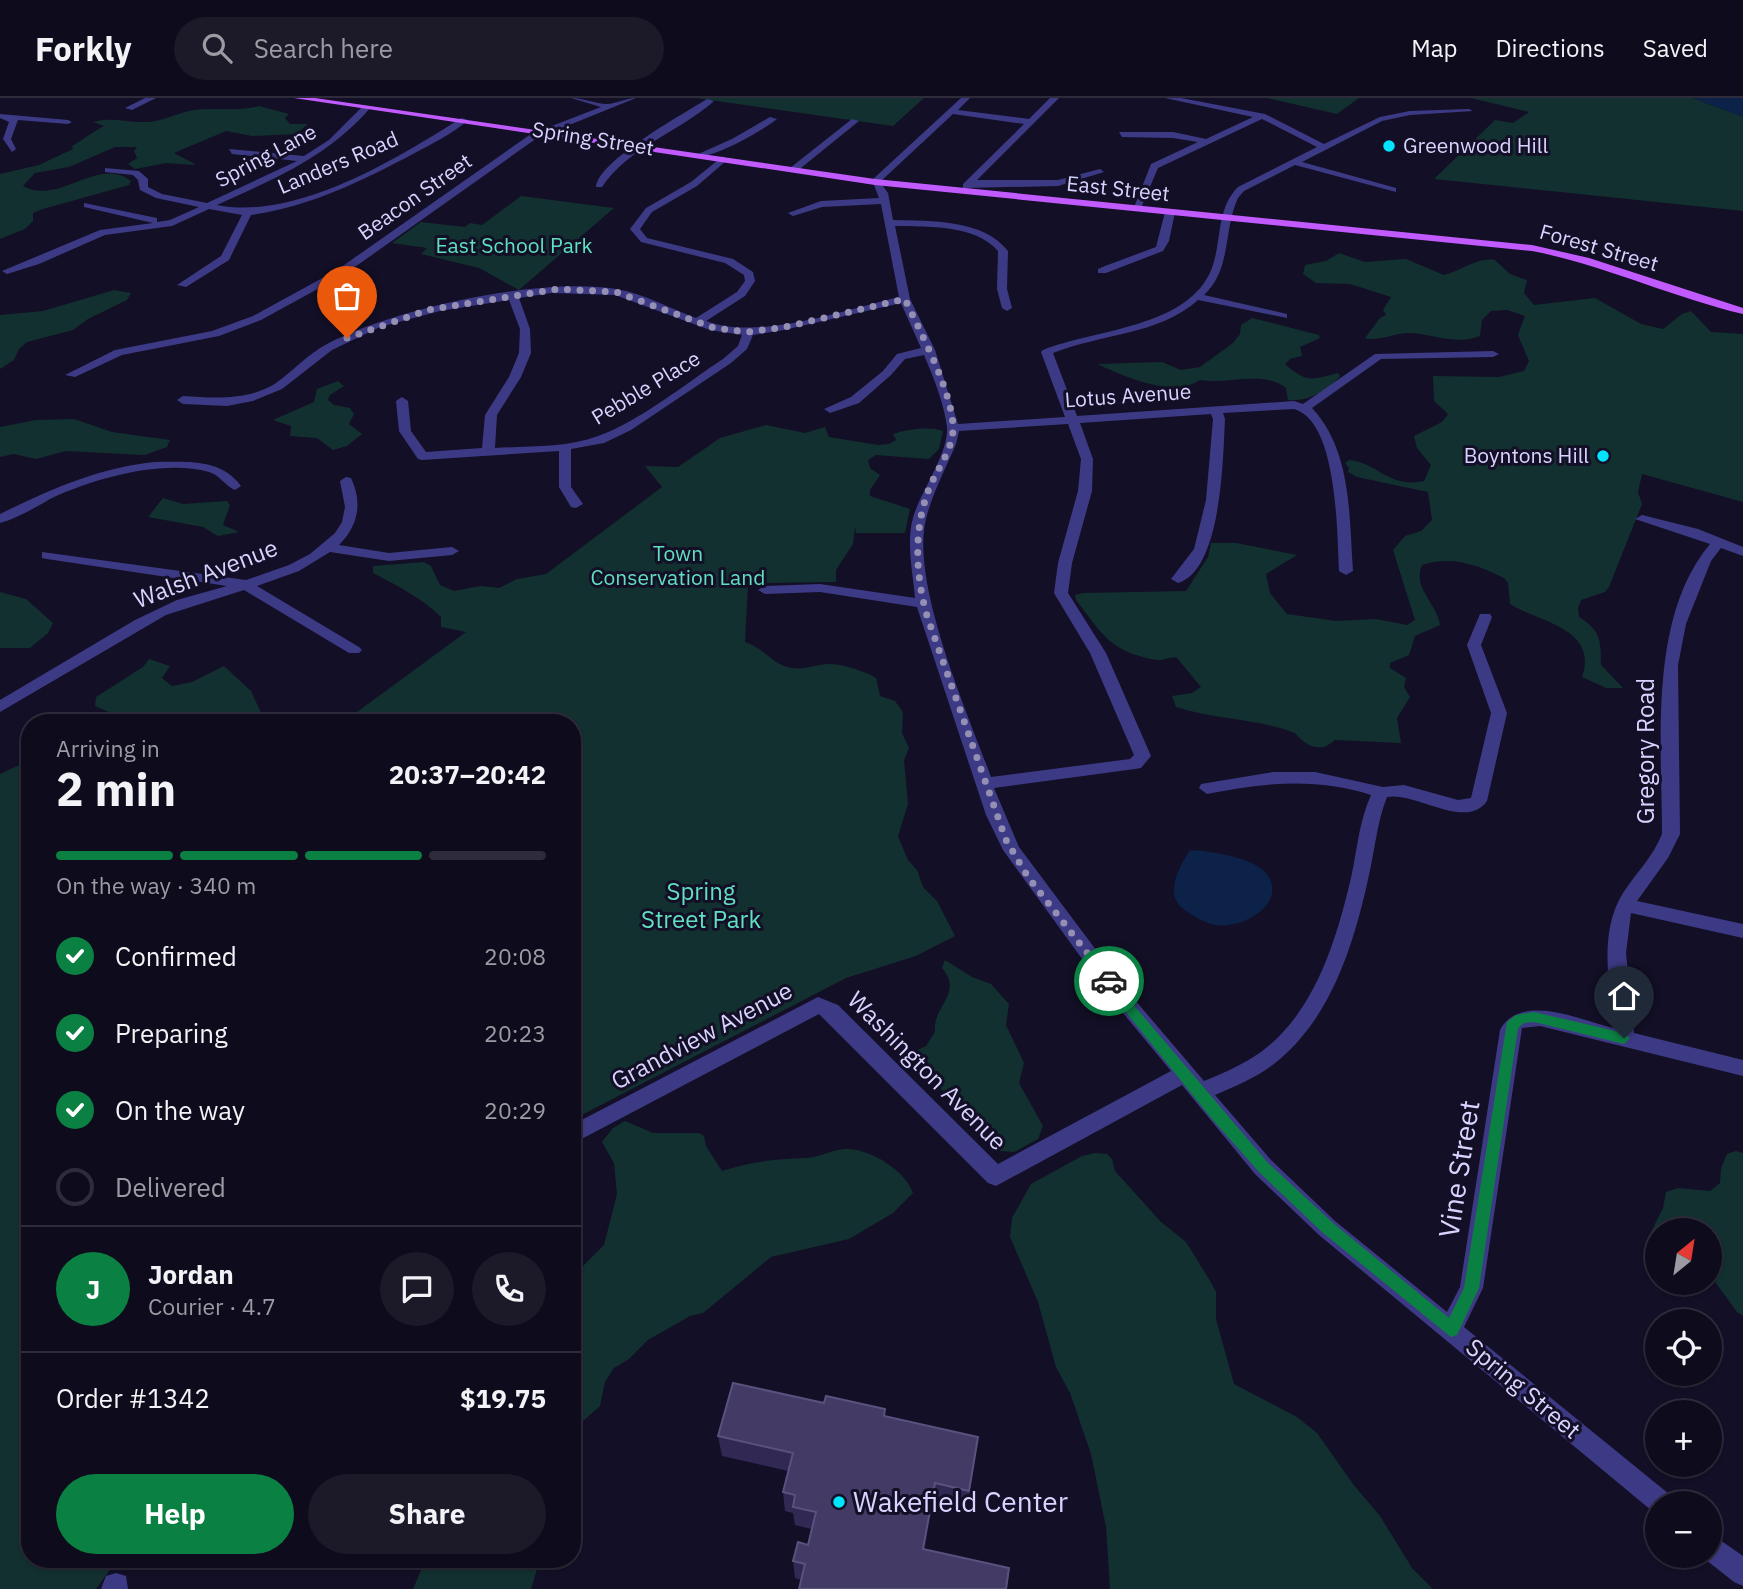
<!DOCTYPE html>
<html lang="en">
<head>
<meta charset="utf-8">
<style>
	body { margin:0; font-family:"IBM Plex Sans",sans-serif; background:#1c1929; color:#f1f3f6; height:100vh; display:flex; flex-direction:column; font-size:26px; white-space:nowrap }
	* { box-sizing:border-box; margin:0 }
	p { font-size:23px; color:#9b9ba3 }
	.icon { flex:none; width:38px; height:38px; fill:none; stroke:currentColor; stroke-width:2; stroke-linecap:round; stroke-linejoin:round }
	.map { position:relative; flex:1; overflow:hidden }
	.details { position:absolute; left:21px; top:616px; width:560px; height:854px; display:flex; flex-direction:column; background:#0e0b1c; border-radius:28px; box-shadow:0 2px 5px #0004,0 0 0 2px #2e2b3b }
	.details>* { flex:none }
	.needle { width:46px; rotate:30deg }
	.controls { position:absolute; left:1645px; top:1120px; display:grid; gap:14px }
	.controls a { display:grid; place-items:center; width:77px; height:77px; border-radius:50%; background:#0e0b1c; box-shadow:0 2px 5px #0004,0 0 0 2px #2e2b3b; font-size:35px }
	.pin { position:absolute; display:grid; place-items:center; width:60px; height:60px; color:#fff; margin:-72px -30px; border-radius:50% 50% 50% 0; rotate:-45deg; box-shadow:0 0 7px #0007 }
	.pin .icon { rotate:45deg }
	.courier { position:absolute; display:grid; place-items:center; width:70px; height:70px; margin:-35px; border:5px solid #0b8043; border-radius:50%; background:#fff; color:#222; box-shadow:0 2px 9px #0007 }
	.head em { font-style:normal; font-weight:800 }
	.head div { display:flex; flex-direction:column-reverse }
	.head { display:flex; align-items:center; justify-content:space-between; height:119px; padding:0 35px }
	h1 { font-size:46px; font-weight:800; line-height:52px }
	.bar { display:grid; grid-template-columns:repeat(4,1fr); gap:10px 7px; align-content:center; height:84px; padding:0 35px }
	.bar i { height:9px; border-radius:5px; background:#2e2b3b }
	.bar .active { background:#0b8043 }
	.bar p { grid-column:span 4 }
	.line { display:flex; align-items:center; gap:18px; padding:0 35px; border-top:2px solid #2e2b3b }
	.line div { flex:1 }
	.round { display:grid; place-items:center; flex:none; width:74px; height:74px; border-radius:37px; background:#1c1929 }
	ol { padding:0 35px; list-style:none }
	li { display:flex; align-items:center; gap:21px; height:77px }
	li p { margin-inline-start:auto }
	li .icon { padding:7px; border-radius:50%; background:#0b8043; color:#fff; stroke-width:4 }
	li:last-child { color:#9b9ba3 }
	li i { width:38px; height:38px; border:4px solid #2e2b3b; border-radius:50% }
	.primary-button { display:flex; gap:14px; margin-top:auto; padding:14px 35px }
	.primary-button a { flex:1; height:80px; border-radius:42px; background:#0b8043; color:#fff; font-size:28px; font-weight:800; line-height:80px; text-align:center }
	.primary-button a+a { background:#1c1929; color:#f1f3f6 }
	header { display:flex; align-items:center; gap:42px; box-sizing:border-box; height:98px; padding:0 35px; background:#0e0b1c; border-bottom:2px solid #2e2b3b }
	header strong { font-size:33px }
	nav { display:flex; gap:38px; margin-inline-start:auto; font-size:24px }
	.search { width:490px; height:63px; background:#1c1929; display:flex; align-items:center; gap:18px; box-sizing:border-box; padding:0 24px; border-radius:38px; color:#9b9ba3; font-size:26px }
	.map>svg:first-child { display:block }
	.green { fill:#12302f }
	.water { fill:#0c2248 }
	.lines { fill:none; stroke-linecap:round; stroke-linejoin:round }
	.minor { fill:#3d3a85; fill-rule:evenodd }
	.major { fill:#c25bff; fill-rule:evenodd }
	.wall { fill:#312854 }
	.shaded-wall { fill:#1d163a }
	.building { fill:#433a66; stroke:#5a527e; stroke-width:2 }
	.route { fill:#0b8043 }
	.done { stroke:#948fb3; stroke-width:7; stroke-dasharray:0 12.6 }
	.poi-dot { fill:#00e5ff; stroke:#130f26; stroke-width:2.5 }
	.labels { text-anchor:middle; stroke-width:6; stroke-linejoin:round; paint-order:stroke }
	.far-street-label { font-size:21px; fill:#d9d4ff; stroke:#130f26 }
	.far-poi-label { font-size:21px; fill:#d9d4ff; stroke:#130f26; text-anchor:start }
	.far-park-label { font-size:21px; fill:#5fe0c0; stroke:#130f26 }
	.street-label { font-size:24px; fill:#d9d4ff; stroke:#130f26 }
	.park-label { font-size:24px; fill:#5fe0c0; stroke:#130f26 }
	.near-street-label { font-size:28px; fill:#d9d4ff; stroke:#130f26 }
	.near-poi-label { font-size:28px; fill:#d9d4ff; stroke:#130f26; text-anchor:start }
</style>
</head>
<body>
<header>
<strong>Forkly</strong>
<div class="search"><svg class="icon" aria-label="search" viewBox="0 0 24 24"><circle cx="10" cy="10" r="6"/><path d="M15 15l6 6"/></svg>Search here</div>
<nav><a>Map</a><a>Directions</a><a>Saved</a></nav>
</header>
<div class="map">
<svg width="1743" height="1491" viewBox="0 0 1743 1491">
	<rect width="100%" height="100%" fill="#130f26"/>
	<path class="green" d="M696 0H924L893 28Z
		M1267 0H1359L1337 16Z
		M1471 0H1693L1743 19V113L1434 81 1495 22 1513 25 1529 14Z
		M259 8 289 16 285 20 290 26H308L296 36 252 38 226 33 174 55 193 65 195 67 166 65 135 71 128 66 137 60 134 53 137 49H115L69 69 35 75 23 88C60 108 98 57 131 83L129 87 43 111 33 115V123L25 131 0 141V76L39 67 73 51 72 48C84 41 91 35 104 28L93 24C112 19 124 24 142 24 161 25 176 15 194 12 216 9 237 14 259 8Z
		M521 98 614 110 519 192 479 170 421 156 427 150 392 145 421 124 465 129 470 125 482 127Z
		M1339 155 1365 164 1406 161 1444 177C1461 173 1477 159 1495 162L1510 176 1527 182 1524 195 1534 207 1595 200 1641 226 1663 231 1682 216 1691 213 1711 234 1743 236V404L1642 376 1638 394 1642 406 1609 489 1605 494 1581 502 1578 510 1579 519C1601 532 1601 544 1601 567L1623 590H1606L1582 579C1599 530 1538 524 1510 506L1508 485 1504 480C1478 467 1451 457 1422 467 1412 490 1437 505 1440 527L1415 538 1409 557 1390 565V570L1406 580 1404 589 1410 599 1397 620 1401 645 1335 642C1320 656 1306 648 1295 635 1256 620 1216 622 1176 609L1172 598 1192 595 1201 589 1177 560C1169 558 1164 563 1157 562 1110 554 1103 537 1076 502L1075 497 1083 495 1186 493 1208 459 1211 445H1236L1297 457 1266 476 1270 495 1287 516 1336 523 1376 521 1407 527 1415 522 1393 452 1405 438 1421 433 1432 422 1428 394 1357 379 1348 374 1349 370 1345 365 1349 362C1377 364 1389 391 1424 383L1431 367 1417 350 1414 338 1442 324 1448 316 1434 303 1433 278 1499 279 1524 273 1529 263 1518 237 1525 218 1507 212 1491 213 1482 222 1480 238C1454 248 1433 235 1407 235 1394 236 1381 242 1368 241L1365 240 1380 220 1386 217 1383 212 1391 199 1350 186 1316 185 1303 176 1305 167 1326 163Z
		M114 192 131 195 127 202 88 221 73 232 27 244 19 251 14 262 0 271V217L43 213Z
		M1252 220 1319 237 1320 240 1300 249 1302 258 1290 261 1285 266C1307 285 1312 282 1338 275L1340 278C1328 293 1307 304 1288 302L1286 290C1264 272 1227 287 1200 282 1172 300 1126 279 1097 266L1162 264 1181 272 1200 269 1233 245 1240 236 1241 227Z
		M338 283 344 288 330 297 328 302 334 307 350 310 354 316 349 326 362 336 347 348 333 352 317 340 290 338 291 328 273 322 314 304 317 291Z
		M74 321 112 334 170 342 167 349 145 357 66 353 36 361 14 356 0 359V329L36 322Z
		M766 327 805 335 825 329 829 339 878 347 889 346 896 342 893 336C907 331 929 328 943 333L939 351 929 361 876 357 868 362 870 370 880 377 870 392V398L910 411 905 435H856L855 429 853 446 836 472V484L754 485 748 487 745 544C763 549 772 567 792 570 806 572 816 566 829 566 844 566 858 572 871 577L876 580 880 598 895 603 903 614 902 635 909 650 904 662 908 706 898 738 908 762 917 772 923 789 937 803 955 838 916 858 846 880 572 1022V625H342L466 534 441 529V519C421 499 397 488 373 475V468L424 464 431 468 440 487 454 493 480 488 499 490 517 481 546 476 662 389 645 368 678 369 720 340Z
		M163 400 183 406 227 403 230 407 223 427 239 434 218 438 203 429 148 419Z
		M0 494 26 501 53 525 48 535 30 550H0Z
		M149 561 170 568 162 580 172 588 192 584 224 568 251 593 262 617 287 625H109L113 616 95 608 96 599 143 569Z
		M30 662V1461H106L109 1473 96 1491H0V676Z
		M945 862 972 879 991 886 1009 906 1006 927 1024 965 1019 985 1043 1028 1038 1041 1014 1054 1000 1053 925 974 903 963 905 958 926 948 935 934C932 908 964 896 942 870Z
		M625 1023 653 1035H699L704 1038 706 1048 722 1073C753 1063 776 1061 807 1060 820 1059 832 1052 844 1051 869 1049 906 1073 913 1095L893 1115 849 1141 771 1159 703 1215 690 1218 648 1242 629 1261 614 1270 605 1284 600 1308 582 1324 572 1342V1179L604 1147 617 1096 614 1065 602 1044 613 1030Z
		M1736 1053 1743 1055V1218L1737 1214 1710 1177V1132H1657V1142L1651 1134 1663 1110 1666 1094 1678 1090 1710 1093 1720 1085 1721 1070 1727 1056Z
		M1095 1055 1107 1056 1112 1061 1115 1073 1161 1124 1186 1144 1209 1181 1216 1194V1221L1234 1286 1297 1319 1317 1335 1353 1386 1380 1418 1412 1470 1433 1491H1110L1106 1429 1091 1356 1070 1295 1056 1269 1038 1204 1010 1139 1012 1120 1031 1086 1082 1058Z
		M433 1461H540L531 1491H413L422 1470Z"/>
	<path class="water" d="M1693 0H1743V19Z
		M1190 752C1210 753 1252 759 1266 775 1290 805 1241 832 1215 827 1205 825 1195 819 1186 813 1162 798 1179 769 1190 752Z"/>
	<g class="lines">
		<path class="minor" d="M145 0H156L132 12 125 10Z
			M571 0C584 0 595 6 607 6 616 6 626 0 636 0L537 40 345 176 261 222 219 238 122 257 75 279 65 277 115 252 212 233 253 218 337 172 531 36 601 9Z
			M961 0H970L958 12 1029 21 1050 0H1059L977 82H1058L1100 71 1104 74 1058 88 963 90V86L1024 26 953 16 880 84 888 95 893 122C931 123 983 121 1008 153L1007 191 1012 210 1007 213 1002 210 997 191 998 153C975 126 927 129 895 128L910 201 935 252 958 326 1065 319 1041 254 1043 252C1095 231 1189 230 1212 170 1222 142 1216 111 1238 89L1317 49 1262 21 1158 70 1141 110 1133 112 1151 66 1198 44 1173 40 1122 39 1119 34H1173L1206 41 1253 19 1165 0H1181L1265 16 1324 46 1380 19 1410 13 1469 11 1473 13 1410 17 1382 23 1302 64 1396 90V94L1295 67 1244 93 1238 100C1223 132 1232 171 1204 197L1287 216V220L1198 202C1159 237 1100 236 1053 255L1077 318 1294 303 1303 306 1375 256 1493 253 1499 256 1493 259 1381 261 1312 310C1352 353 1349 418 1353 473L1346 477 1339 473C1337 436 1338 323 1294 311L1223 315 1225 321C1223 359 1222 472 1178 485L1171 481 1194 451 1206 402 1213 321 1211 316 1080 325 1093 361 1092 393 1072 465 1068 495 1106 555 1151 658 1141 670 1135 671 994 690 1019 749 1123 888 1204 983C1224 975 1244 966 1261 954 1315 914 1336 843 1351 780 1357 753 1359 723 1371 697 1316 679 1262 685 1207 696L1199 690 1201 686 1273 674H1315L1383 689 1404 687 1458 702 1471 700 1491 615 1467 547 1480 516H1490L1492 519 1481 547 1507 615 1487 703C1466 733 1415 693 1387 699 1377 724 1375 751 1369 777 1355 842 1333 916 1280 961 1262 977 1238 987 1215 997L1271 1062 1335 1123 1447 1214 1460 1189 1500 932C1520 894 1580 922 1613 930 1610 886 1598 835 1623 795 1636 775 1653 759 1662 736 1662 645 1648 520 1710 446L1635 421 1642 417 1698 431 1743 449V458L1721 450 1711 463 1686 526 1678 567 1680 736 1668 760 1637 803 1743 826V840L1631 815 1626 855 1634 935 1743 962V978L1540 928 1522 930 1483 1190 1464 1229 1669 1396 1673 1405H1657V1417L1319 1137 1255 1076 1182 987 996 1088 988 1085 819 916 572 1046V1027L818 899 838 907 998 1066 1171 973 1109 898 1003 752 986 717 917 509 820 494 765 496 758 492 765 488 820 486 915 500C913 475 906 444 913 420 920 394 949 355 947 329 944 305 933 278 924 257L905 261 891 277 859 305 830 315 824 311 851 299 883 273 897 256 921 250 901 205 784 232 753 237 747 251 731 265 631 332 604 345 571 351V389L583 406 576 410 571 409 559 389V353L422 362 418 361 399 333 396 303 402 299 408 303 411 333 426 354 482 350 485 317 509 279 519 255 520 231 509 202 440 213 380 229 332 252 282 291 253 303 227 308 183 306 177 302 183 298C214 300 248 303 276 285 293 273 308 256 327 246 395 210 540 179 616 191 643 195 671 211 696 220L737 194 745 183 744 177 725 165 641 144 630 131 646 110 691 84 723 58 726 63 697 88 652 114 640 131 647 140 733 161 753 174 755 183 745 198 706 223C758 243 845 212 899 199L881 106 822 109 793 118 788 115 821 103 879 100 872 82ZM551 195 615 197 710 232 742 237 738 248 723 261C685 286 640 323 598 338 566 350 528 348 495 350L497 317 521 279 531 255 530 231 519 200ZM1068 326 1081 361 1078 393 1058 465 1054 495 1090 555 1134 657 1130 661 991 679C968 616 910 485 926 421 932 396 946 370 956 346L959 333Z
			M707 1 714 3C679 34 629 49 602 89H596C598 63 683 16 707 1Z
			M364 7 371 9C328 59 276 80 217 107 295 123 397 61 461 20L468 22C453 36 431 46 413 56 362 83 309 109 251 117L229 162 186 189 177 187 221 158 242 117 209 111 172 128 105 137 39 166 7 176 2 173 100 132 153 125 84 109V105L157 120V124L170 122 199 109 156 100 140 92 138 82 133 77 105 74V70L139 73 148 81V89L162 96 207 105 297 63 232 56 229 51 304 58 329 42Z
			M0 16 68 22 72 24 68 26 18 22 11 41 16 51 12 54 3 41 9 24 0 20Z
			M770 19 777 21C765 31 709 64 696 57L732 41Z
			M852 21 859 23 796 74H790V70Z
			M1170 111 1175 114 1169 143 1163 153 1106 175H1098V171L1105 168 1156 149 1165 114Z
			M154 364C186 364 221 360 241 388L235 392C225 388 220 377 209 374 163 361 96 380 54 399 37 408 19 420 0 425V416C51 391 98 370 154 364Z
			M346 379 351 380C363 405 358 428 339 447L389 455 452 449 459 453 452 457 389 463 330 454 299 473 257 488 359 549 362 552 359 555H349L244 492 166 517 0 614V602L135 522 177 502 227 488 47 461 42 460V454L246 482 289 467 310 456 335 435 342 424 345 409 340 383Z
			M1710 1435 1743 1458V1488L1734 1484 1701 1458H1710Z
			M116 1475 126 1478 128 1491H101L106 1478Z"/>
		<path class="major" d="M294 0H315L875 81 1532 147 1589 160 1743 210V216C1671 199 1604 167 1532 153L875 87Z"/>
	</g>
	<path class="wall" d="M824 1305 885 1311V1318L978 1339 967 1412 933 1404 801 1482 795 1480 793 1463 808 1447 811 1431 795 1427 793 1415 785 1413 783 1394 788 1373 722 1358 718 1338Z"/>
	<path class="shaded-wall" d="M935 1385 933 1404 922 1469 923 1451Z"/>
	<path class="building" d="M733 1285 824 1305 826 1298 885 1311 884 1318 978 1339 969 1393 935 1385 923 1451 1009 1470 1006 1491H799L805 1466 793 1463 798 1444 808 1447 816 1414 793 1409 795 1397 783 1394 793 1355 718 1338Z"/>
	<path class="route" d="M1109 878 1268 1065 1333 1125 1449 1220 1464 1190 1507 924 1516 917 1534 914 1624 935 1630 940 1624 946 1534 924 1524 925 1518 930 1479 1190 1457 1237 1451 1239 1322 1134 1259 1074 1212 1021 1104 887 1102 883Z"/>
	<g class="lines">
		<path class="done" d="M347 240 428 212 558 191 616 194 714 230 748 234 785 229 905 201C920 234 954 296 953 332 952 351 939 369 931 386 913 428 915 475 927 518L1006 742 1028 779 1109 883"/>
	</g>
	<g class="poi-dot">
		<circle cx="1389" cy="48" r="7"/>
		<circle cx="1603" cy="358" r="7"/>
		<circle cx="839" cy="1404" r="7"/>
	</g>
	<g class="labels">
		<g class="far-street-label">
			<text transform="translate(593 41) rotate(9)" y="7">Spring Street</text>
			<text transform="translate(266 58) rotate(-28)" y="7">Spring Lane</text>
			<text transform="translate(338 65) rotate(-23)" y="7">Landers Road</text>
			<text transform="translate(1118 91) rotate(6)" y="7">East Street</text>
			<text transform="translate(415 99) rotate(-35)" y="7">Beacon Street</text>
			<text transform="translate(1599 150) rotate(16)" y="7">Forest Street</text>
			<text transform="translate(646 290) rotate(-31)" y="7">Pebble Place</text>
			<text transform="translate(1128 298) rotate(-4)" y="7">Lotus Avenue</text>
		</g>
		<g class="far-poi-label">
			<text x="1403" y="55">Greenwood Hill</text>
			<text x="1589" y="365" text-anchor="end">Boyntons Hill</text>
		</g>
		<g class="far-park-label">
			<text x="514" y="155">East School Park</text>
			<text x="678" y="463">Town<tspan x="678" dy="24">Conservation Land</tspan></text>
		</g>
		<g class="street-label">
			<text transform="translate(206 476) rotate(-21)" y="8">Walsh Avenue</text>
			<text transform="translate(1646 653) rotate(-90)" y="8">Gregory Road</text>
			<text transform="translate(702 938) rotate(-28)" y="8">Grandview Avenue</text>
			<text transform="translate(927 973) rotate(45)" y="8">Washington Avenue</text>
			<text transform="translate(1523 1291) rotate(40)" y="8">Spring Street</text>
		</g>
		<g class="park-label">
			<text x="701" y="802">Spring<tspan x="701" dy="28">Street Park</tspan></text>
		</g>
		<g class="near-street-label">
			<text transform="translate(1459 1071) rotate(-81)" y="10">Vine Street</text>
		</g>
		<g class="near-poi-label">
			<text x="853" y="1414">Wakefield Center</text>
		</g>
	</g>
</svg>
<div class="controls">
<a><svg class="needle" viewBox="-14 -14 28 28"><path d="M0-13l5 13h-10z" fill="#e53935"/><path d="M0 13l5-13h-10z" fill="#9b9ba3"/></svg></a>
<a><svg class="icon" aria-label="locate" viewBox="0 0 24 24"><circle cx="12" cy="12" r="6"/><path d="M12 2v4M12 18v4M2 12h4M18 12h4"/></svg></a>
<a>+</a>
<a>−</a>
</div>
<div class="pin" style="left:347px;top:240px;background:#ea580c"><svg class="icon" aria-label="bag" viewBox="0 0 24 24"><path d="M5 8h14l-1 12H6zM9 8a3 3 0 0 1 6 0"/></svg></div>
<div class="pin" style="left:1624px;top:940px;background:#1f2937"><svg class="icon" aria-label="home" viewBox="0 0 24 24"><path d="M3 11l9-7 9 7M6 9v11h12V9"/></svg></div>
<div class="courier" style="left:1109px;top:883px"><svg class="icon" aria-label="car" viewBox="0 0 24 24"><path d="M5 17H2v-5l4-1 3-4h7l3 4 3 1v5h-3M9 17h6M6 11h13"/><circle cx="7" cy="17" r="2"/><circle cx="17" cy="17" r="2"/></svg></div>
<section class="details">
<div class="head"><div><h1>2 min</h1><p>Arriving in</p></div><em>20:37–20:42</em></div>
<div class="bar"><i class="active"></i><i class="active"></i><i class="active"></i><i></i><p>On the way · 340 m</p></div>
<ol>
<li><svg class="icon" aria-label="check" viewBox="0 0 24 24"><path d="M5 12l5 5 9-10"/></svg>Confirmed<p>20:08</p></li>
<li><svg class="icon" aria-label="check" viewBox="0 0 24 24"><path d="M5 12l5 5 9-10"/></svg>Preparing<p>20:23</p></li>
<li><svg class="icon" aria-label="check" viewBox="0 0 24 24"><path d="M5 12l5 5 9-10"/></svg>On the way<p>20:29</p></li>
<li><i></i>Delivered</li>
</ol>
<div class="line" style="height:126px"><b class="round" style="background:#0b8043;color:#fff">J</b><div><b>Jordan</b><p>Courier · 4.7</p></div><a class="round"><svg class="icon" aria-label="chat" viewBox="0 0 24 24"><path d="M4 5h16v11H9l-5 4z"/></svg></a><a class="round"><svg class="icon" aria-label="phone" viewBox="0 0 24 24"><path d="M5 4h4l2 5-3 2q2 4 5 5l2-3 5 2v4C11 20 4 13 5 4z"/></svg></a></div>
<div class="line" style="height:91px"><div>Order #1342</div><b>$19.75</b></div>
<div class="primary-button"><a>Help</a><a>Share</a></div>
</section>
</div>
</body>
</html>
